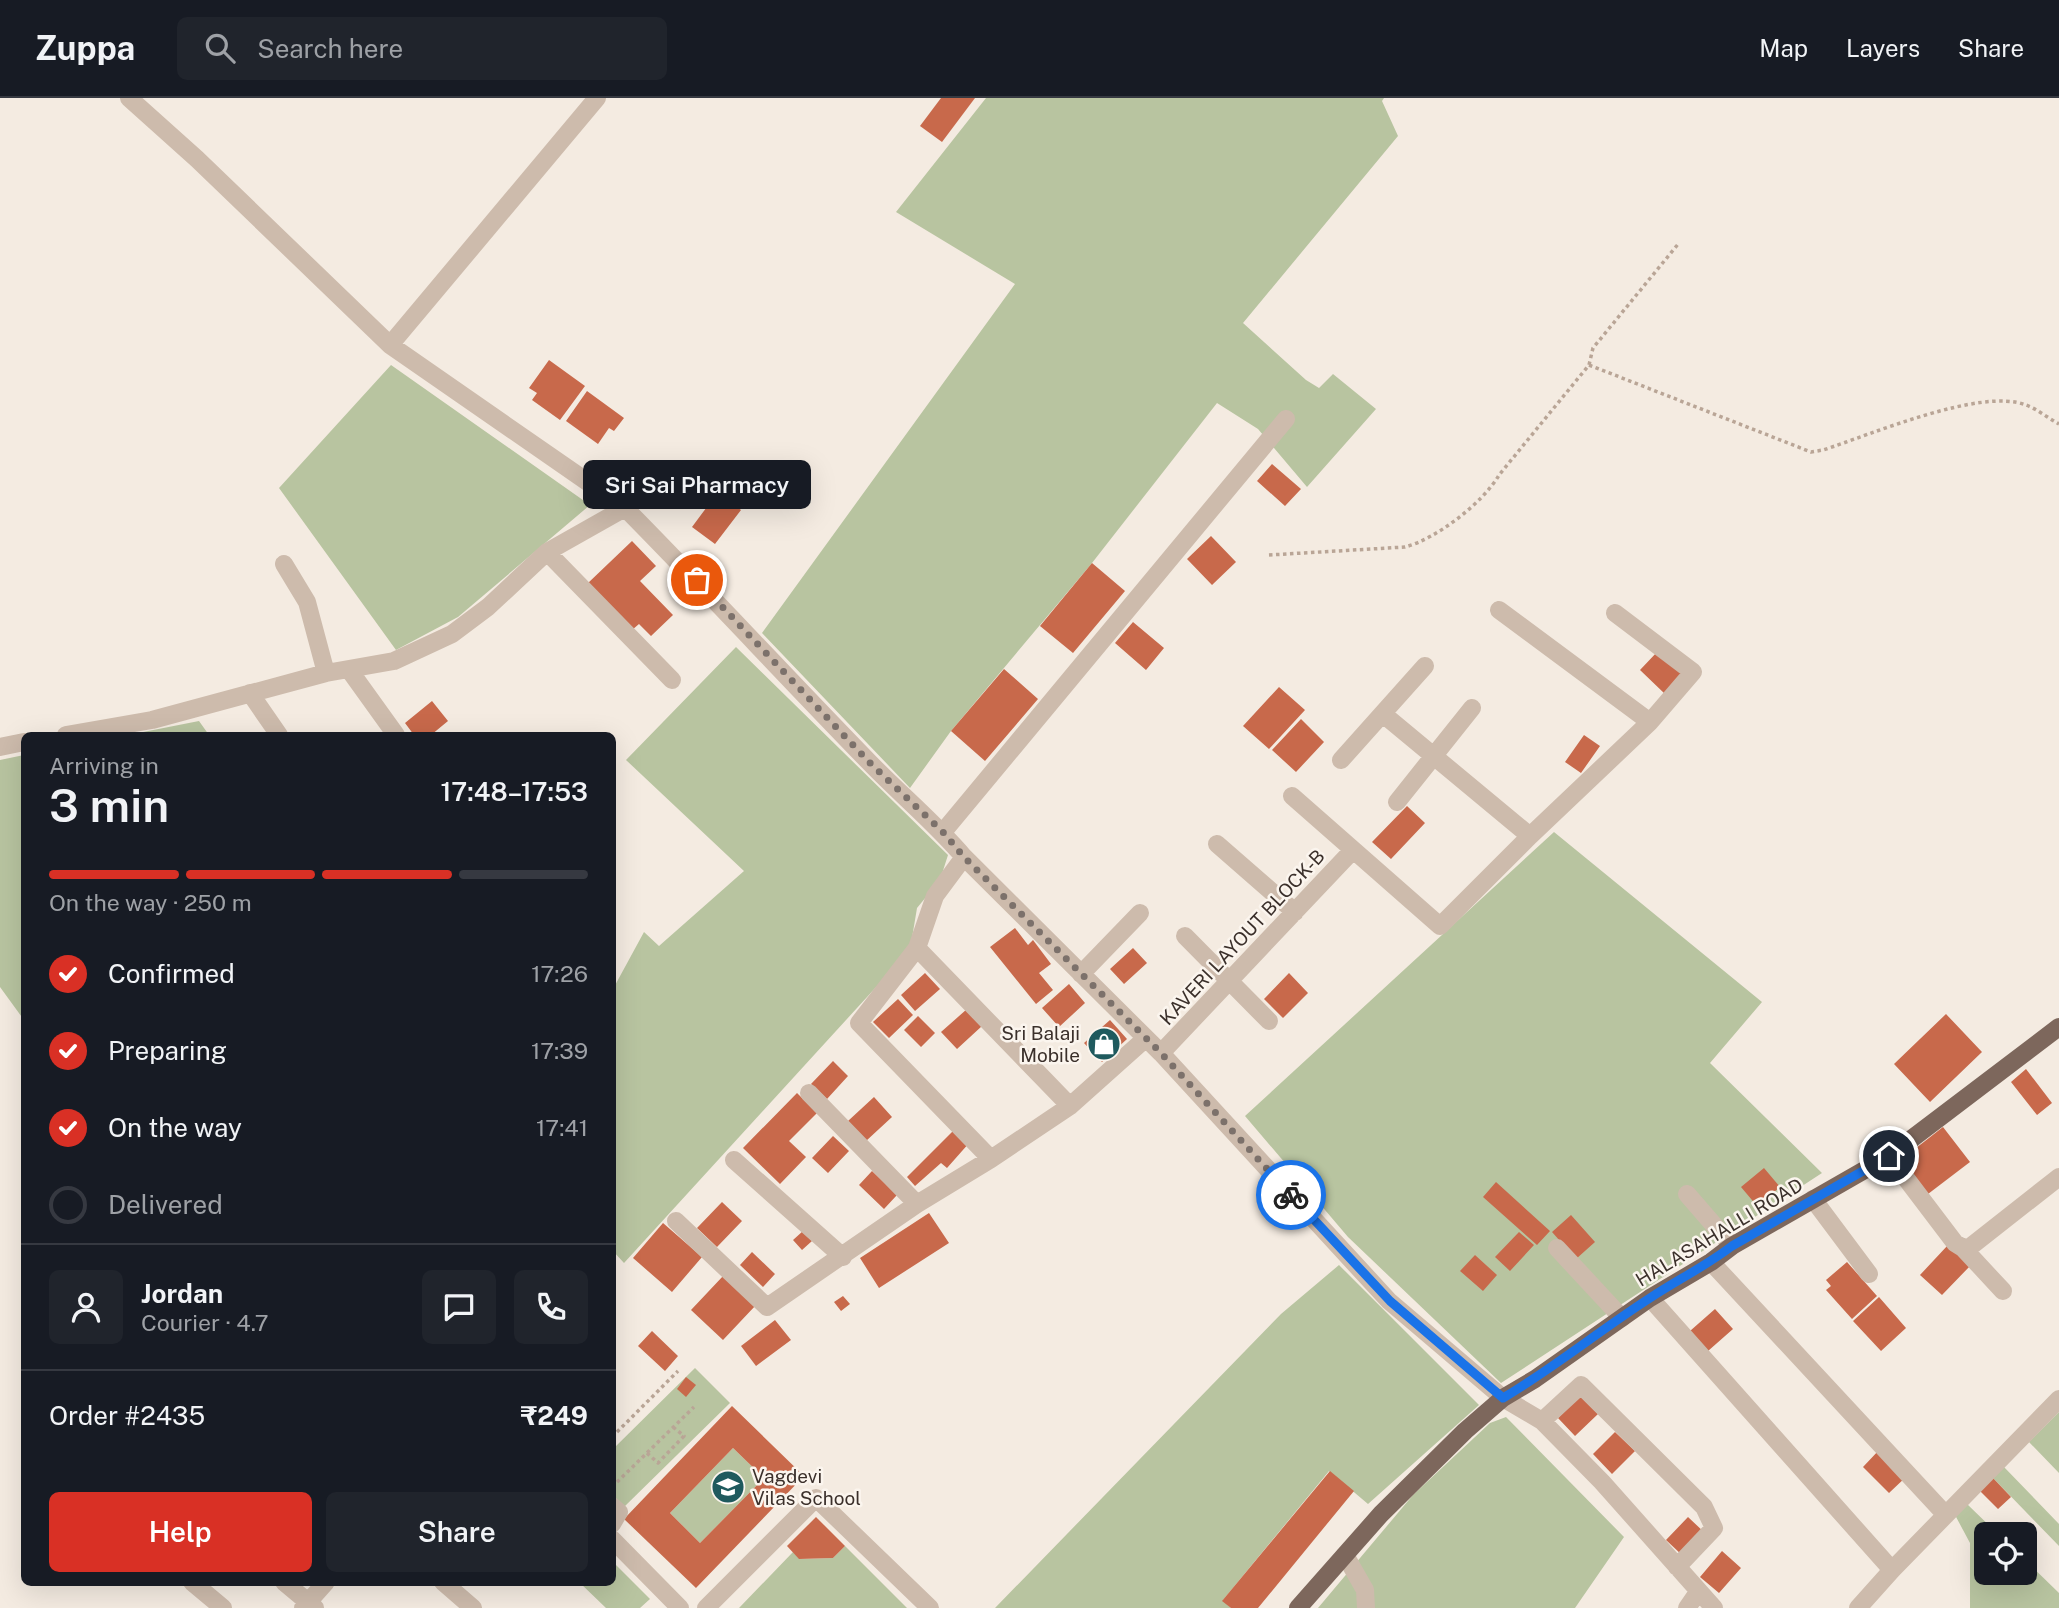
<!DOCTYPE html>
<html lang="en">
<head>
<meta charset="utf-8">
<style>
	body { margin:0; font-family:"Public Sans",sans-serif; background:#20242c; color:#f1f3f6; height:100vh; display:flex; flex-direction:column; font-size:26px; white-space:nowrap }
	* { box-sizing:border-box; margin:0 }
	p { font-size:23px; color:#9ea1a6 }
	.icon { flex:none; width:38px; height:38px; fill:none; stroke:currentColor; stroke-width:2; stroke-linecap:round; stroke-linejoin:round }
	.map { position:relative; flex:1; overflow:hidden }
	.side { position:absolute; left:21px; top:634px; width:595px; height:854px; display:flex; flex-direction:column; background:#171b24; border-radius:10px; box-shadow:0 7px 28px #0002 }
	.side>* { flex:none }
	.fabs { position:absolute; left:1974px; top:1424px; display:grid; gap:14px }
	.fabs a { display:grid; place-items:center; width:63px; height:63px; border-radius:10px; background:#171b24; box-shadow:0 7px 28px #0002; font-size:35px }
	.pin { position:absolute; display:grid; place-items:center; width:60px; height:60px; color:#fff; margin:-30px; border:4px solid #fff; border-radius:50%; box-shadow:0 2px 7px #0007 }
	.courier { position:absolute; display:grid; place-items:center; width:70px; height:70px; margin:-35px; border:5px solid #1a73e8; border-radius:50%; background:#fff; color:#222; box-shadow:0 2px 9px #0007 }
	.bubble { position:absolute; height:49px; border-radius:10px; background:#171b24; box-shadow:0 7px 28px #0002; font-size:23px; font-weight:600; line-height:49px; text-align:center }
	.head em { font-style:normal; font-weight:600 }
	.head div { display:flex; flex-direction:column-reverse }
	.head { display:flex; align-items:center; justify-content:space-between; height:119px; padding:0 28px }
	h1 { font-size:46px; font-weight:600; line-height:52px }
	.bar { display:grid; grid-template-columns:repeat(4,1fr); gap:10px 7px; align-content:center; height:84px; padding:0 28px }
	.bar i { height:9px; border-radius:5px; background:#363941 }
	.bar .on { background:#d93025 }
	.bar p { grid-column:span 4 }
	.line { display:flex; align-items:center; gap:18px; padding:0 28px; border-top:2px solid #363941 }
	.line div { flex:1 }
	.round { display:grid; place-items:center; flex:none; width:74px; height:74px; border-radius:10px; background:#20242c }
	ol { padding:0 28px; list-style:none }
	li { display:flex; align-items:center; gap:21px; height:77px }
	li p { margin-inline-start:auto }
	li .icon { padding:7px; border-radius:50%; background:#d93025; color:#fff; stroke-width:4 }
	li:last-child { color:#9ea1a6 }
	li i { width:38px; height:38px; border:4px solid #363941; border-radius:50% }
	.cta { display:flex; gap:14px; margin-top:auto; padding:14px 28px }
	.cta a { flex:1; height:80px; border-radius:10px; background:#d93025; color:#fff; font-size:28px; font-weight:600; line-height:80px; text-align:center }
	.cta a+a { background:#20242c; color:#f1f3f6 }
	header { display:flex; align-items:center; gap:42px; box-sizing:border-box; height:98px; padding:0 35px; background:#171b24; border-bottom:2px solid #363941 }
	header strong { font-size:33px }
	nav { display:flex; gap:38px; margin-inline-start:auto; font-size:24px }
	.search { width:490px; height:63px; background:#20242c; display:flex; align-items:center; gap:18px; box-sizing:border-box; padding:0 24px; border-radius:10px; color:#9ea1a6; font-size:26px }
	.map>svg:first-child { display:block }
	.green { fill:#b8c4a0 }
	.building { fill:#c8694b; fill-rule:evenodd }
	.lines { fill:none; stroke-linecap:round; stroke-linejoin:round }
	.path { stroke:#b9a596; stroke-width:3.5; stroke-dasharray:3.5 3.5; stroke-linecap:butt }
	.minor { stroke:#cdbbac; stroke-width:18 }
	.major { stroke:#7d675c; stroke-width:18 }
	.done { stroke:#7c716b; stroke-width:7; stroke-dasharray:0 12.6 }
	.route { stroke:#1a73e8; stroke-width:9 }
	.labels { text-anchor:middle; stroke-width:5; stroke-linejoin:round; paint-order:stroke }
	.street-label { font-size:19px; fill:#3b302b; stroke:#fbf5ee }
	.poi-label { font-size:19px; fill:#3b302b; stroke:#fbf5ee; text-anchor:end }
</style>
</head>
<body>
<header>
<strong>Zuppa</strong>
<div class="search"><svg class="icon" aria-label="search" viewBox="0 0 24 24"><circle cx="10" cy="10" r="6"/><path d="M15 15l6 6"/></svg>Search here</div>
<nav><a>Map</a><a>Layers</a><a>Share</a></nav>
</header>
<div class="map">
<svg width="2059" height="1510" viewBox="0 0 2059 1510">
	<rect width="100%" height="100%" fill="#f4ebe1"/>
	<path class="green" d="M986 0H1384L1382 3 1398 38 1243 225 1306 282 1319 290 1333 276 1376 311 1307 389 1258 331 1217 305 1092 465 951 633 910 690 762 535 1015 186 896 114Z
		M391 267 590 407 458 519 396 552 279 390Z
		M736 549 948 757 940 782 917 810 910 852 624 1165 613 1153V891L644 834 659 848 744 773 626 662Z
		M199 623 209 637H128Z
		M24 657V922L0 889V662Z
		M1554 734 1762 904 1710 965 1822 1075 1501 1285 1348 1139 1245 1018Z
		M1339 1167 1479 1307 1368 1406 1329 1373 1223 1502 1231 1510H995L1281 1216Z
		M695 1270 730 1305 624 1409 613 1397V1351Z
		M2059 1314V1375L2029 1344Z
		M1506 1319 1624 1439 1575 1510H1318L1413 1397 1490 1325Z
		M733 1350 764 1380 700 1445 670 1415Z
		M2004 1369 2059 1426V1448L1993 1380Z
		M1967 1406 1999 1437H1986V1475H2025V1462L2059 1495V1510H1970V1445L1955 1417Z
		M845 1448 907 1510H739L793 1454 800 1461 833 1460Z
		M613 1464 650 1501 640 1510H606L579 1484H612Z"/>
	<path class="building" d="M941 0H975L942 44 920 28Z
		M549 262 585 288 560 322 532 302 537 295 529 290Z
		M587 293 624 320 614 333 609 330 598 346 566 323Z
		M1272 366 1301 391 1285 408 1257 383Z
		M718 394 741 412 715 446 692 429Z
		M1211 438 1236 464 1212 487 1187 461Z
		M632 443 656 468 640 483 673 517 651 538 639 526 632 532 587 486Z
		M1092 465 1125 493 1073 555 1040 528Z
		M1133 524 1164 550 1146 572 1115 545Z
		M1658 553 1683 576 1665 596 1640 572Z
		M1004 571 1038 601 985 663 951 633Z
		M1279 589 1305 612 1269 651 1243 628Z
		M432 603 448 623 431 637H414L405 625Z
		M1301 621 1324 644 1296 674 1272 652Z
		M1584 637 1600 648 1581 675 1565 664Z
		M1407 708 1425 725 1391 761 1372 744Z
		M1015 830 1028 847 1033 842 1051 866 1039 875 1053 892 1036 906 990 849Z
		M1133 850 1147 865 1124 886 1110 871Z
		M925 875 940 891 915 913 901 897Z
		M1289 875 1308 895 1283 920 1264 901Z
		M1069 886 1085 905 1059 929 1042 910Z
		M898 901 913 917 889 940 873 924Z
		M967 911 982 928 957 951 941 934Z
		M1946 916 1982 954 1930 1004 1894 966Z
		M918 918 935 935 921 949 904 932Z
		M1110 922 1127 941 1102 964 1084 945Z
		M833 963 848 978 827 1001 811 986Z
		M2026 971 2052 1005 2037 1017 2011 984Z
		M797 995 817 1015 789 1043 806 1059 780 1086 743 1050Z
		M874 999 892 1019 866 1043 848 1023Z
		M1943 1029 1970 1064 1928 1096 1902 1061Z
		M955 1031 970 1044 947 1070 941 1065 915 1088 907 1079Z
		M833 1038 849 1053 828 1075 812 1060Z
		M1764 1070 1780 1089 1757 1108 1741 1089Z
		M872 1073 897 1097 884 1111 859 1087Z
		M1496 1084 1550 1133 1537 1147 1483 1099Z
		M722 1104 742 1123 717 1149 697 1130Z
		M929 1115 949 1145 879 1190 860 1160Z
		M1571 1117 1595 1144 1576 1161 1552 1134Z
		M663 1125 702 1159 672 1194 633 1160Z
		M803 1133 812 1143 802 1152 793 1142Z
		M1519 1134 1534 1147 1510 1173 1495 1159Z
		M1948 1147 1970 1168 1942 1197 1920 1177Z
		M752 1154 775 1176 763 1189 740 1167Z
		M1475 1157 1497 1177 1483 1193 1460 1173Z
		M1847 1164 1877 1198 1852 1221 1826 1192 1831 1188 1826 1182Z
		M724 1177 756 1207 723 1242 691 1212Z
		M843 1198 850 1206 841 1213 834 1204Z
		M1879 1199 1906 1230 1881 1253 1853 1223Z
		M1715 1211 1733 1231 1708 1253 1690 1233Z
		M775 1222 791 1242 756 1268 741 1248Z
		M652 1233 678 1258 665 1273 638 1248Z
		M686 1279 696 1287 686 1299 677 1291Z
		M1580 1298 1598 1316 1575 1338 1558 1320Z
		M732 1308 804 1378 696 1490 624 1421ZM733 1350 764 1380 700 1445 670 1415Z
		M1615 1334 1635 1353 1612 1376 1593 1356Z
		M1880 1351 1907 1378 1889 1395 1863 1369Z
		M1330 1373 1354 1393 1258 1510H1231L1222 1503Z
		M1993 1380 2011 1399 1998 1411 1980 1393Z
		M816 1419 845 1448 833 1460 799 1461 787 1448Z
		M1688 1419 1705 1435 1683 1458 1666 1442Z
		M1722 1453 1741 1470 1719 1495 1700 1479Z"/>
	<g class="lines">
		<path class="path" d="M1589 267 1811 354 1823 352C1870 337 1981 289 2026 307 2037 311 2048 320 2059 326
			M1269 457 1405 449C1436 441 1483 405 1499 377L1589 267 1593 250 1679 145
			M612 1339 678 1273
			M647 1355 658 1365 684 1338 673 1329
			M612 1389 694 1309"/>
		<path class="minor" d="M129 0 197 61 390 247 625 410
			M390 247 597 0
			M547 454 672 582
			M284 466 307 504 326 575
			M1499 512 1650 624
			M350 573 396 637
			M250 595 279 637
			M1383 616 1530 738
			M66 637 152 622 326 575 394 563 452 536 488 509 547 454 625 410C708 494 788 581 870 665 901 697 935 725 964 759L1161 955 1389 1203 1503 1300 1542 1323 1602 1384 1714 1510
			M0 649 24 644
			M1341 662 1425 568
			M1292 698 1440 828 1530 738 1650 624 1693 574 1615 515
			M1397 704 1472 610
			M943 734 1286 321
			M1217 746 1295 814
			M964 759 935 798 917 850 859 925 991 1061
			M1185 838 1269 923
			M917 850 1070 1008
			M1081 876 1140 815
			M1161 955 1353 752
			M809 995 917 1106
			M1889 1058 1955 1145 1963 1150 2003 1193
			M734 1062 843 1159
			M1687 1096 1732 1148
			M1813 1101 1869 1176
			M676 1123 767 1209 917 1106 991 1061 1070 1008 1145 941
			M1557 1150 1622 1220
			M1963 1150 1970 1149 2059 1079
			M1711 1164 1946 1417
			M1650 1200 1892 1472
			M1542 1323 1581 1287 1704 1409 1714 1430 1677 1469
			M612 1408 619 1414 612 1426
			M612 1441 680 1510
			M1345 1457 1365 1492 1366 1510
			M192 1484 223 1510
			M284 1484 315 1510
			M443 1484 473 1510
			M303 1510 326 1484
			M706 1510 816 1400 930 1510
			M1687 1510 1698 1494
			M1858 1510 1892 1472 2059 1301"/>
		<path class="major" d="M1298 1510 1381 1416 1465 1333 1503 1300 1535 1281 1650 1200 1711 1164 1732 1148 1889 1058 2059 929"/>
	</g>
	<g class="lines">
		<path class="done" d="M697 482 871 666 943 734 964 759 1161 955 1291 1097"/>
		<path class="route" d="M1291 1097 1390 1203 1503 1300C1554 1270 1600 1232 1650 1200 1677 1182 1706 1168 1732 1148L1889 1058"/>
	</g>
	<defs>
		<symbol id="shop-disc" viewBox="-11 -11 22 22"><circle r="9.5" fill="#1f5a5e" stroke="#fbf5ee"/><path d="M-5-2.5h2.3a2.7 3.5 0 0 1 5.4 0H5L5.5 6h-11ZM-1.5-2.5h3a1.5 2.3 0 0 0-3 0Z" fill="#fff"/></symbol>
		<symbol id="school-disc" viewBox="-11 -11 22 22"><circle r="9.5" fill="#1f5a5e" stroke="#fbf5ee"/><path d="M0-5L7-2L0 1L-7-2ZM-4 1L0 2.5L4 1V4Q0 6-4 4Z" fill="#fff"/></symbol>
	</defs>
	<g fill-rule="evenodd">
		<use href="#shop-disc" x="1085" y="927" width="38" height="38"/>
		<use href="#school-disc" x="709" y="1370" width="38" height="38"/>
	</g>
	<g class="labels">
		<g class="street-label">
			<text transform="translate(1242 839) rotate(-47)" y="7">KAVERI LAYOUT BLOCK-B</text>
			<text transform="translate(1719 1134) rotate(-31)" y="7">HALASAHALLI ROAD</text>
		</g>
		<g class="poi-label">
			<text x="1080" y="942">Sri Balaji<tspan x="1080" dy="22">Mobile</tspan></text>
			<text x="752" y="1385" text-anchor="start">Vagdevi<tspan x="752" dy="22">Vilas School</tspan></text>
		</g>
	</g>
</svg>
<div class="fabs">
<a><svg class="icon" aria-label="locate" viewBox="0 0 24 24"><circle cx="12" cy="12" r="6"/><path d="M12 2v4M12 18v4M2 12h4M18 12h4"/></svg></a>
</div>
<div class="pin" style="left:697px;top:482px;background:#ea580c"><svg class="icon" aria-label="bag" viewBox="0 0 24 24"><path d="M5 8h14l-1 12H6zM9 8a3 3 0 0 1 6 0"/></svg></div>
<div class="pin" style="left:1889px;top:1058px;background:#1f2937"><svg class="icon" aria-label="home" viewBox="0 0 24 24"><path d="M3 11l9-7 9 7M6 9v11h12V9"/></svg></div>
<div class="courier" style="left:1291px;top:1097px"><svg class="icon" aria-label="bike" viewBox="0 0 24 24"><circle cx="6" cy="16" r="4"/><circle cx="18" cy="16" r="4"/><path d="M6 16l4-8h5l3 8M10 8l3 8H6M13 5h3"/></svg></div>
<div class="bubble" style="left:583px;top:362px;width:228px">Sri Sai Pharmacy</div>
<section class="side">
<div class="head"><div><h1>3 min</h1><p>Arriving in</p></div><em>17:48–17:53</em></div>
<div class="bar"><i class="on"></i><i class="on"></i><i class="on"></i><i></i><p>On the way · 250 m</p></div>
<ol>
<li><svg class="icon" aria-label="check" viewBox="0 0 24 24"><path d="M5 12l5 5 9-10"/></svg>Confirmed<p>17:26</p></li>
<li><svg class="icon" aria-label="check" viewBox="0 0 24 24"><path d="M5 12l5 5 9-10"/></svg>Preparing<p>17:39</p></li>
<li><svg class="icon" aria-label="check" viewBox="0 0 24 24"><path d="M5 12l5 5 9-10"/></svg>On the way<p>17:41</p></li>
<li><i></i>Delivered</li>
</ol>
<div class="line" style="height:126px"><a class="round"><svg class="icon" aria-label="person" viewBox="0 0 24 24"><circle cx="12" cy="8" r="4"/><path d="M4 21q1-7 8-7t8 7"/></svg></a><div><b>Jordan</b><p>Courier · 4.7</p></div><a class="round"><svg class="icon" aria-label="chat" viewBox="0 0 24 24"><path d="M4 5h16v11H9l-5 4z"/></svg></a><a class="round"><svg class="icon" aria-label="phone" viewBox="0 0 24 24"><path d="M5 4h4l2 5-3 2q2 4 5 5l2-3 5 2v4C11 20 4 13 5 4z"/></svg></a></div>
<div class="line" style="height:91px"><div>Order #2435</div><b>₹249</b></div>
<div class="cta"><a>Help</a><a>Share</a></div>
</section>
</div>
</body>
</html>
